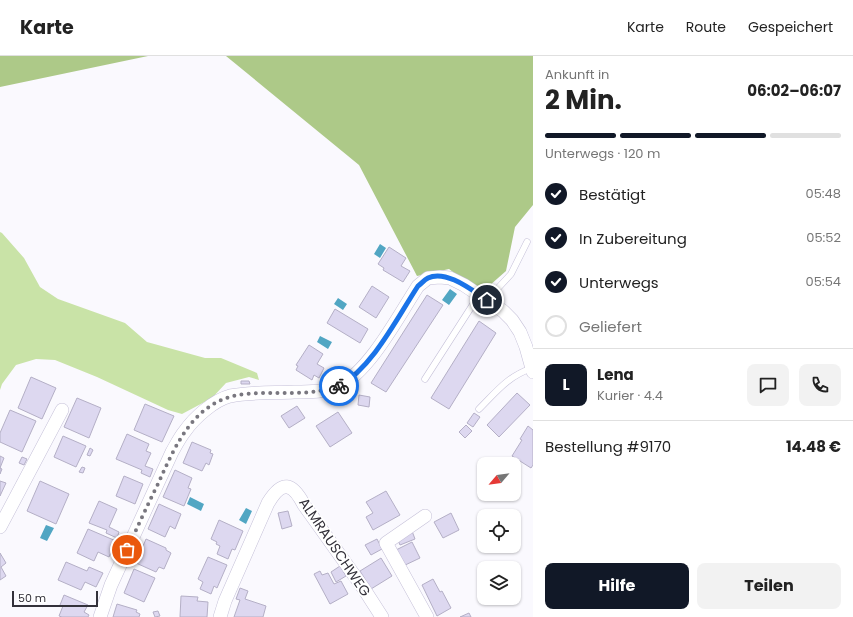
<!DOCTYPE html>
<html lang="de">
<head>
<meta charset="utf-8">
<style>
	body { margin:0; font-family:Poppins,sans-serif; background:#f2f2f2; color:#222; height:100vh; display:flex; flex-direction:column; font-size:15px; white-space:nowrap }
	* { box-sizing:border-box; margin:0 }
	p { font-size:13px; color:#767676 }
	.icon { flex:none; width:22px; height:22px; fill:none; stroke:currentColor; stroke-width:2; stroke-linecap:round; stroke-linejoin:round }
	.map { position:relative; flex:1; overflow:hidden }
	.details { display:flex; flex-direction:column; background:#fff; width:320px }
	.details>* { flex:none }
	.needle { width:26px; rotate:241deg }
	.buttons { position:absolute; left:477px; top:401px; display:grid; gap:8px }
	.buttons a { display:grid; place-items:center; width:44px; height:44px; border-radius:8px; background:#fff; box-shadow:0 1px 3px #0004; font-size:20px }
	.scale { position:absolute; left:12px; bottom:10px; width:86px; box-sizing:border-box; padding-left:4px; border:2px solid #33313a; border-top:0; font-size:11px; line-height:14px; white-space:nowrap; color:#33313a; -webkit-text-stroke:3px #fff; paint-order:stroke }
	.pin { position:absolute; display:grid; place-items:center; width:34px; height:34px; color:#fff; margin:-17px; border:2px solid #fff; border-radius:50%; box-shadow:0 1px 4px #0007 }
	.courier { position:absolute; display:grid; place-items:center; width:40px; height:40px; margin:-20px; border:3px solid #1a73e8; border-radius:50%; background:#fff; color:#222; box-shadow:0 1px 5px #0007 }
	.overview em { font-style:normal; font-weight:700 }
	.overview div { display:flex; flex-direction:column-reverse }
	.overview { display:flex; align-items:center; justify-content:space-between; height:68px; padding:0 12px }
	h1 { font-size:26px; font-weight:700; line-height:30px }
	.bar { display:grid; grid-template-columns:repeat(4,1fr); gap:6px 4px; align-content:center; height:48px; padding:0 12px }
	.bar i { height:5px; border-radius:3px; background:#e0e0e0 }
	.bar .current { background:#111827 }
	.bar p { grid-column:span 4 }
	.line { display:flex; align-items:center; gap:10px; padding:0 12px; border-top:1px solid #e0e0e0 }
	.line div { flex:1 }
	.round { display:grid; place-items:center; flex:none; width:42px; height:42px; border-radius:8px; background:#f2f2f2 }
	ol { padding:0 12px; list-style:none }
	li { display:flex; align-items:center; gap:12px; height:44px }
	li p { margin-inline-start:auto }
	li .icon { padding:4px; border-radius:50%; background:#111827; color:#fff; stroke-width:4 }
	li:last-child { color:#767676 }
	li i { width:22px; height:22px; border:2px solid #e0e0e0; border-radius:50% }
	.action { display:flex; gap:8px; margin-top:auto; padding:8px 12px }
	.action a { flex:1; height:46px; border-radius:8px; background:#111827; color:#fff; font-size:16px; font-weight:700; line-height:46px; text-align:center }
	.action a+a { background:#f2f2f2; color:#222 }
	header { display:flex; align-items:center; gap:24px; box-sizing:border-box; height:56px; padding:0 20px; background:#fff; border-bottom:1px solid #e0e0e0 }
	header strong { font-size:19px }
	nav { display:flex; gap:22px; margin-inline-start:auto; font-size:14px }
	main { display:flex; flex:1; min-height:0 }
	.map>svg:first-child { display:block }
	.green { fill:#c9e3a7 }
	.forest { fill:#adc988 }
	.water { fill:#51a6c3 }
	.building { fill:#ddd8f0; stroke:#b4afc6 }
	.lines { fill:none; stroke-linecap:round; stroke-linejoin:round }
	.lane-casing { stroke:#c5c0d8; stroke-width:7 }
	.street-casing { stroke:#c5c0d8; stroke-width:14 }
	.lane { stroke:#fff; stroke-width:6 }
	.street { stroke:#fff; stroke-width:13 }
	.done { stroke:#79777f; stroke-width:4; stroke-dasharray:0 7.2 }
	.route { stroke:#1a73e8; stroke-width:5 }
	.labels { text-anchor:middle; stroke-width:3.5; stroke-linejoin:round; paint-order:stroke }
	.street-label { font-size:14px; fill:#33313a; stroke:#fff }
</style>
</head>
<body>
<header>
<strong>Karte</strong>
<nav><a>Karte</a><a>Route</a><a>Gespeichert</a></nav>
</header>
<main>
<div class="map">
<svg width="533" height="561" viewBox="0 0 533 561">
	<rect width="100%" height="100%" fill="#faf9fe"/>
	<path class="green" d="M0 176 2 177 24 202 40 231 58 243 125 267 147 286 205 302H221L257 317 259 324 249 321 226 327 212 342 182 358 168 354 97 321 55 304 36 303 16 309 2 328 0 334Z"/>
	<path class="forest" d="M0 0H148L0 31Z
		M226 0H533V149L515 171 506 215 481 237 449 213 417 220 359 109Z"/>
	<path class="water" d="M380 188 386 192 380 202 374 198Z
		M450 233 457 238 449 249 442 244Z
		M338 242 347 248 343 254 334 248Z
		M320 280 332 286 328 293 317 286Z
		M190 441 204 448 201 455 187 448Z
		M246 452 252 455 246 468 239 464Z
		M46 469 54 472 47 485 40 482Z"/>
	<path class="building" d="M389 191 406 202 401 210 410 215 403 226 383 214 384 212 378 208Z
		M372 230 389 241 376 262 359 251Z
		M427 239 443 249 386 336 371 327Z
		M335 253 368 273 360 287 327 267Z
		M479 265 496 277 449 353 431 342Z
		M309 289 323 298 317 308 324 312 319 322 314 319 312 324 296 314 298 310 296 309Z
		M31 321 56 332 42 363 18 352Z
		M241 325H249L250 328H241Z
		M517 337 530 349 499 381 487 369Z
		M359 339 370 341 369 351 358 349Z
		M77 342 101 352 89 382 64 371Z
		M145 348 174 360 162 386 134 374Z
		M297 350 305 362 289 372 281 360Z
		M10 354 36 365 22 396 0 386V377Z
		M338 356 352 377 330 391 316 370Z
		M474 357 480 361 473 371 467 367Z
		M466 369 472 375 465 382 459 376Z
		M528 370 533 374V409L531 412 512 400 522 384 520 383Z
		M127 378 149 388 146 395 151 397 145 410 153 413 150 421 141 417 142 414 116 403Z
		M63 380 86 390 76 411 54 401Z
		M192 386 211 394 210 397 213 398 209 409 206 407 202 415 183 407Z
		M90 392 93 394 90 400 87 399Z
		M0 400 4 402 0 412 2 413 0 418Z
		M22 401 27 403 24 409 19 407Z
		M82 411 85 412 83 417 79 416Z
		M175 414 192 422 188 432 191 433 184 450 163 441Z
		M124 420 143 428 135 448 116 440Z
		M0 425 6 427 0 440Z
		M40 425 69 438 56 468 27 455Z
		M386 435 400 459 373 474 366 461 373 457 366 446Z
		M99 445 117 453 109 471 119 476 117 482 106 477 107 474 89 467Z
		M159 448 181 458 175 473 170 470 165 481 148 473Z
		M288 455 292 470 282 473 278 457Z
		M451 457 459 474 443 482 434 466Z
		M219 464 243 475 235 494 232 493 228 503 217 498 220 490 216 488 217 486 211 483Z
		M88 473 116 485 109 501 98 496 94 505 77 497Z
		M412 475 415 483 400 489 397 482Z
		M146 483 166 492V494L171 497 164 513 159 511 156 516 136 507Z
		M377 483 382 493 371 499 365 489Z
		M412 486 420 502 401 511 394 495Z
		M0 497 6 507 1 511 6 520 0 524Z
		M208 501 227 509 217 532 214 530 211 538 200 533 203 526 198 523Z
		M381 502 392 520 371 533 360 515Z
		M66 506 87 515 89 511 103 517 96 531 85 526 81 534 58 524Z
		M340 510 346 520 336 526 331 516Z
		M134 513 155 522 144 546 124 537Z
		M320 515 322 519 328 517 334 528 341 525 348 538 330 548 314 518Z
		M433 523 440 536 442 535 451 552 437 560 422 529Z
		M240 532 248 535 245 543 266 550 263 561H234L240 544 236 543Z
		M64 539 88 549 84 556 89 559 88 561H62L59 560 63 550 60 549Z
		M181 540 198 541 197 545 208 546 207 561H180Z
		M117 548 137 554 136 556 140 558 139 561H113Z
		M158 555 160 560 155 561 153 556Z
		M469 557 471 561H460Z"/>
	<g class="lines">
		<defs>
			<path id="lane" d="M487 244 511 218 527 186
				M425 323 479 239
				M479 353C497 335 507 321 532 312"/>
			<path id="street" d="M425 460 386 487 427 561
				M0 471 62 354
				M100 561 111 529 172 396C176 389 180 381 185 375 194 362 214 344 230 340 251 336 273 337 294 336 310 336 325 336 339 330 370 315 399 259 418 230L428 222 440 221 450 222 464 229 503 255 512 264 520 276 526 291 533 316
				M220 561 225 545 268 447C282 424 292 426 304 449L364 533 382 561"/>
		</defs>
		<use href="#lane" class="lane-casing"/>
		<use href="#street" class="street-casing"/>
		<use href="#lane" class="lane"/>
		<use href="#street" class="street"/>
	</g>
	<g class="lines">
		<path class="done" d="M127 494C137 472 147 450 158 428 176 388 195 342 246 338 277 335 309 341 339 330"/>
		<path class="route" d="M339 330C373 311 397 262 418 230 421 228 424 224 428 222 446 213 473 235 487 244"/>
	</g>
	<g class="labels">
		<g class="street-label">
			<text transform="translate(335 491) rotate(56)" y="5">ALMRAUSCHWEG</text>
		</g>
	</g>
</svg>
<div class="buttons">
<a><svg class="needle" viewBox="-14 -14 28 28"><path d="M0-13l5 13h-10z" fill="#e53935"/><path d="M0 13l5-13h-10z" fill="#767676"/></svg></a>
<a><svg class="icon" aria-label="locate" viewBox="0 0 24 24"><circle cx="12" cy="12" r="6"/><path d="M12 2v4M12 18v4M2 12h4M18 12h4"/></svg></a>
<a><svg class="icon" aria-label="layers" viewBox="0 0 24 24"><path d="M12 4l9 5-9 5-9-5zM3 14l9 5 9-5"/></svg></a>
</div>
<div class="scale">50 m</div>
<div class="pin" style="left:127px;top:494px;background:#ea580c"><svg class="icon" aria-label="bag" viewBox="0 0 24 24"><path d="M5 8h14l-1 12H6zM9 8a3 3 0 0 1 6 0"/></svg></div>
<div class="pin" style="left:487px;top:244px;background:#1f2937"><svg class="icon" aria-label="home" viewBox="0 0 24 24"><path d="M3 11l9-7 9 7M6 9v11h12V9"/></svg></div>
<div class="courier" style="left:339px;top:330px"><svg class="icon" aria-label="bike" viewBox="0 0 24 24"><circle cx="6" cy="16" r="4"/><circle cx="18" cy="16" r="4"/><path d="M6 16l4-8h5l3 8M10 8l3 8H6M13 5h3"/></svg></div>
</div>
<section class="details">
<div class="overview"><div><h1>2 Min.</h1><p>Ankunft in</p></div><em>06:02–06:07</em></div>
<div class="bar"><i class="current"></i><i class="current"></i><i class="current"></i><i></i><p>Unterwegs · 120 m</p></div>
<ol>
<li><svg class="icon" aria-label="check" viewBox="0 0 24 24"><path d="M5 12l5 5 9-10"/></svg>Bestätigt<p>05:48</p></li>
<li><svg class="icon" aria-label="check" viewBox="0 0 24 24"><path d="M5 12l5 5 9-10"/></svg>In Zubereitung<p>05:52</p></li>
<li><svg class="icon" aria-label="check" viewBox="0 0 24 24"><path d="M5 12l5 5 9-10"/></svg>Unterwegs<p>05:54</p></li>
<li><i></i>Geliefert</li>
</ol>
<div class="line" style="height:72px"><b class="round" style="background:#111827;color:#fff">L</b><div><b>Lena</b><p>Kurier · 4.4</p></div><a class="round"><svg class="icon" aria-label="chat" viewBox="0 0 24 24"><path d="M4 5h16v11H9l-5 4z"/></svg></a><a class="round"><svg class="icon" aria-label="phone" viewBox="0 0 24 24"><path d="M5 4h4l2 5-3 2q2 4 5 5l2-3 5 2v4C11 20 4 13 5 4z"/></svg></a></div>
<div class="line" style="height:52px"><div>Bestellung #9170</div><b>14.48 €</b></div>
<div class="action"><a>Hilfe</a><a>Teilen</a></div>
</section>
</main>
</body>
</html>
